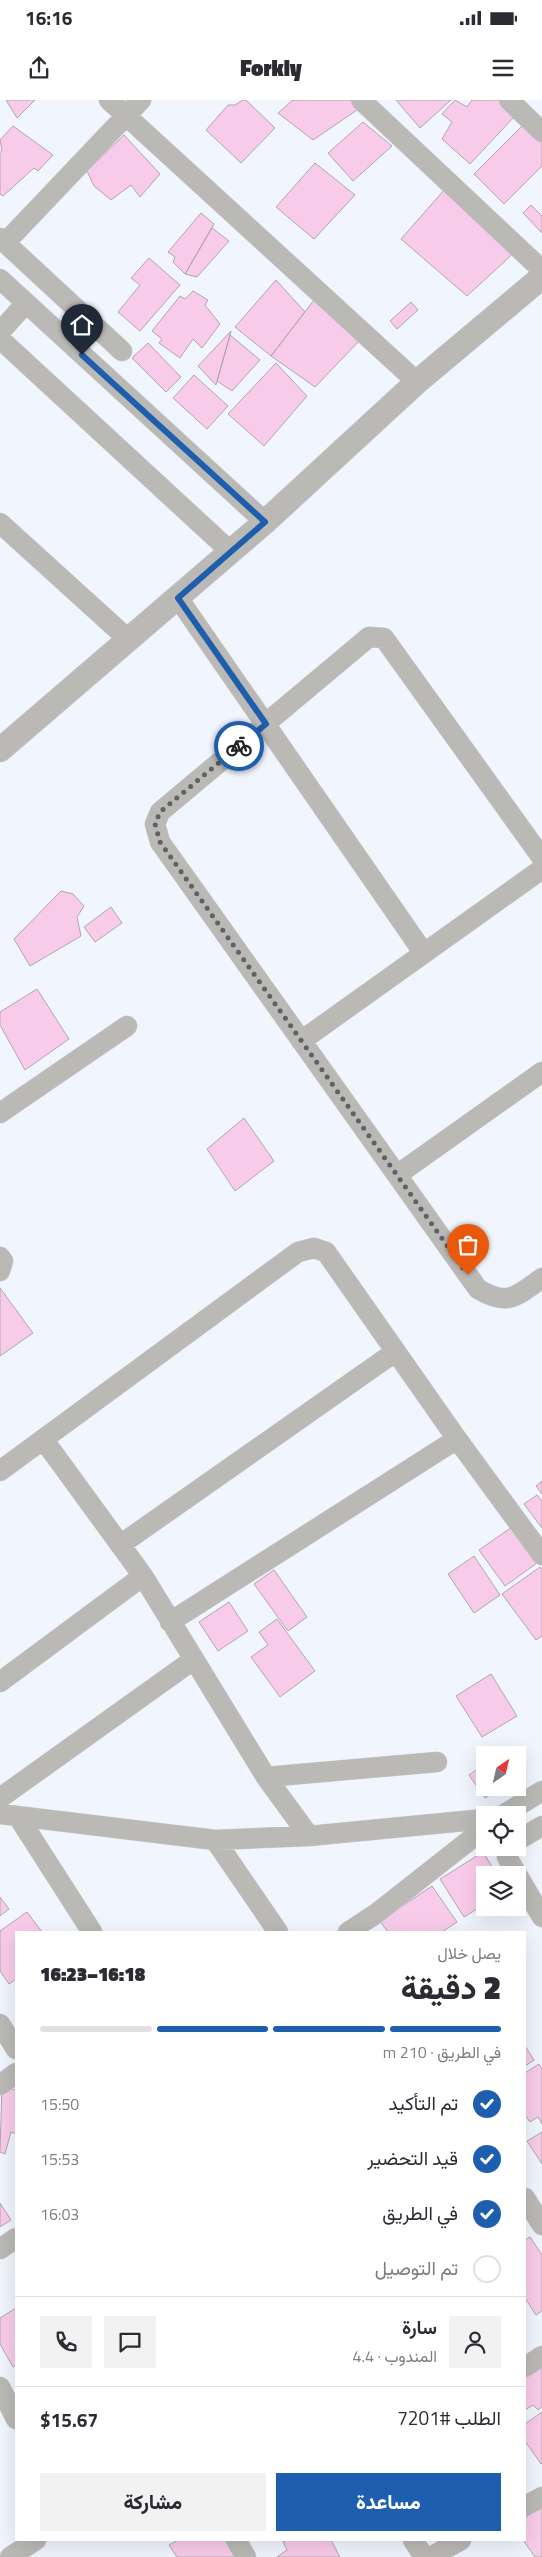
<!DOCTYPE html>
<html lang="ar">
<head>
<meta charset="utf-8">
<style>
	body { margin:0; font-family:"Titillium Web",Vazirmatn,sans-serif; background:#f2f2f3; color:#2b2b33; direction:rtl; height:100vh; display:flex; flex-direction:column; font-size:19px; white-space:nowrap }
	* { box-sizing:border-box; margin:0 }
	p { font-size:16px; color:#7c7c81 }
	.icon { flex:none; width:28px; height:28px; fill:none; stroke:currentColor; stroke-width:2; stroke-linecap:round; stroke-linejoin:round }
	.map { position:relative; flex:1; overflow:hidden; direction:ltr }
	.details { position:absolute; left:15px; top:1831px; width:511px; height:610px; display:flex; flex-direction:column; background:#fff; border-radius:0px; box-shadow:0 5px 20px #0002; direction:rtl }
	.details>* { flex:none }
	.needle { width:32px; rotate:34deg }
	.fabs { position:absolute; left:476px; top:1646px; display:grid; gap:10px }
	.fabs a { display:grid; place-items:center; width:50px; height:50px; border-radius:0px; background:#fff; box-shadow:0 5px 20px #0002; font-size:25px }
	.pin { position:absolute; display:grid; place-items:center; width:42px; height:42px; color:#fff; margin:-51px -21px; border-radius:50% 50% 50% 0; rotate:-45deg; box-shadow:0 0 5px #0007 }
	.pin .icon { rotate:45deg }
	.courier { position:absolute; display:grid; place-items:center; width:50px; height:50px; margin:-25px; border:4px solid #1e5eaf; border-radius:50%; background:#fff; color:#222; box-shadow:0 1px 6px #0007 }
	.summary em { font-style:normal; font-weight:800 }
	.summary div { display:flex; flex-direction:column-reverse }
	.summary { display:flex; align-items:center; justify-content:space-between; height:85px; padding:0 25px }
	h1 { font-size:32px; font-weight:800; line-height:38px }
	.bar { display:grid; grid-template-columns:repeat(4,1fr); gap:8px 5px; align-content:center; height:60px; padding:0 25px }
	.bar i { height:6px; border-radius:4px; background:#e1e1e2 }
	.bar .selected { background:#1e5eaf }
	.bar p { grid-column:span 4 }
	.line { display:flex; align-items:center; gap:12px; padding:0 25px; border-top:1px solid #e1e1e2 }
	.line div { flex:1 }
	.round { display:grid; place-items:center; flex:none; width:52px; height:52px; border-radius:0px; background:#f2f2f3 }
	ol { padding:0 25px; list-style:none }
	li { display:flex; align-items:center; gap:15px; height:55px }
	li p { margin-inline-start:auto }
	li .icon { padding:5px; border-radius:50%; background:#1e5eaf; color:#fff; stroke-width:4 }
	li:last-child { color:#7c7c81 }
	li i { width:28px; height:28px; border:2px solid #e1e1e2; border-radius:50% }
	.button { display:flex; gap:10px; margin-top:auto; padding:10px 25px }
	.button a { flex:1; height:58px; border-radius:0px; background:#1e5eaf; color:#fff; font-size:20px; font-weight:800; line-height:58px; text-align:center }
	.button a+a { background:#f2f2f3; color:#2b2b33 }
	.status { display:flex; justify-content:space-between; align-items:center; height:35px; padding:0 25px; background:#fff; direction:ltr }
	.status svg { height:14px; fill:currentColor }
	header { display:flex; justify-content:space-between; align-items:center; height:65px; padding:0 25px; background:#fff; font-size:22px; font-weight:800 }
	.map>svg:first-child { display:block }
	.building { fill:#f9cbea; stroke:#afa6ac }
	.lines { fill:none; stroke-linecap:round; stroke-linejoin:round }
	.minor-casing { stroke:#cdd1d8; stroke-width:21 }
	.tertiary-casing { stroke:#cdd1d8; stroke-width:25 }
	.minor { stroke:#bab9b5; stroke-width:20 }
	.tertiary { stroke:#bab9b5; stroke-width:24 }
	.done { stroke:#5e6165; stroke-width:5; stroke-dasharray:0 9 }
	.route { stroke:#1e5eaf; stroke-width:6 }
</style>
</head>
<body>
<div class="status"><b>16:16</b><svg viewBox="0 0 49 12"><path d="M0 12V9h3v3zM5 12V6h3v6zM10 12V3h3v9zM15 12V0h3v12zM26 1h20v11H26zM47 4h2v5h-2z"/></svg></div>
<header><svg class="icon" aria-label="menu" viewBox="0 0 24 24"><path d="M4 6h16M4 12h16M4 18h16"/></svg>Forkly<svg class="icon" aria-label="share" viewBox="0 0 24 24"><path d="M12 15V3M7 8l5-5 5 5M5 13v7h14v-7"/></svg></header>
<div class="map">
<svg width="542" height="2457" viewBox="0 0 542 2457">
	<rect width="100%" height="100%" fill="#f1f6fe"/>
	<path class="building" d="M6 0H35L17 18Z
		M243 0H246L275 28 241 63 206 30 228 5H235Z
		M293 0H350L360 8 313 40 278 13Z
		M396 0H451L420 28Z
		M455 0 467 7 472 0H498L515 16 470 64 442 39 452 22 442 14Z
		M363 22 392 46 353 81 328 53Z
		M526 22 542 38V66L504 104 474 74Z
		M13 26 53 55 38 71 34 68 3 96 0 94V53L2 50 0 40Z
		M124 35 160 74 140 97 131 85 111 100 94 86 87 71Z
		M315 63 355 95 314 139 276 107Z
		M445 89 516 151 467 196 401 139Z
		M531 105 542 116V133L523 113Z
		M201 113 214 124 185 174 173 162 175 157 168 152Z
		M212 128 229 141 197 177 185 174Z
		M149 158 180 185 140 231 118 212 140 185 131 178Z
		M276 180 305 212 271 256 235 227Z
		M193 191 208 200 205 205 220 224 202 248 193 239 180 258 159 243 162 239 152 231 180 196 185 199Z
		M317 196 361 239 315 287 271 256Z
		M411 202 418 210 397 229 390 221Z
		M231 231 230 235 216 285 198 266Z
		M230 235 260 260 232 291 217 281Z
		M148 243 181 277 166 292 132 258Z
		M276 263 307 296 264 346 228 314Z
		M194 275 228 306 207 329 173 298Z
		M61 791 73 794 84 806 77 817 81 836 30 866 14 839Z
		M111 807 122 823 95 842 84 827Z
		M37 889 69 939 25 970 0 925V912Z
		M244 1018 274 1061 235 1091 207 1049Z
		M0 1188 33 1233 0 1256Z
		M542 1381V1394L536 1386Z
		M537 1395 542 1401V1428L524 1404Z
		M512 1427 537 1463 505 1486 479 1450Z
		M474 1456 500 1495 474 1513 448 1474Z
		M540 1467 542 1470V1536L536 1540 502 1494Z
		M274 1470 307 1517 288 1531 254 1484Z
		M229 1502 248 1531 218 1551 199 1522Z
		M277 1519 315 1571 280 1597 251 1557 268 1545 259 1532Z
		M491 1574 517 1616 482 1637 456 1596Z
		M485 1664V1688H500L485 1698 469 1675Z
		M483 1752 497 1775H485V1804L464 1817 440 1779Z
		M432 1786 457 1822 442 1832H388L380 1821Z
		M0 1797 9 1809 0 1816Z
		M27 1812 42 1832H16V1879L9 1884 0 1871V1831Z
		M525 1946 534 1960 525 1966Z
		M539 1964 542 1969V2024L538 2017 530 2022 525 2015V1973Z
		M2 1986 16 1990V2034L11 2032 5 2054 0 2052Z
		M542 2032V2064L527 2041Z
		M0 2103 11 2120 0 2127Z
		M530 2137 542 2155V2211L536 2215 525 2198V2140Z
		M16 2208V2265L13 2267 0 2244V2218Z
		M542 2265V2307L538 2310 533 2305 525 2310V2277Z
		M542 2312V2363L541 2364 525 2341V2324Z
		M542 2406V2457H535L523 2440 525 2418Z
		M178 2440H225L236 2457H177L169 2445Z
		M287 2440H331L340 2457H277L287 2450 283 2442Z"/>
	<g class="lines">
		<defs>
			<path id="minor" d="M109 0 417 282
				M361 0 542 170
				M509 0 542 32
				M0 138 122 251
				M5 143 141 0
				M0 179 265 422
				M0 232 26 203
				M0 239 231 452
				M0 423 129 540
				M178 498 423 852
				M542 758 384 538 369 537 160 712 155 724 160 742 478 1189C508 1207 517 1196 542 1178
				M301 941 542 769
				M0 1013 127 926
				M397 1075 542 972
				M0 1157 3 1161 0 1171
				M43 1339 143 1476 266 1677 309 1736
				M0 1371 298 1152 314 1148 326 1152 457 1339 542 1455
				M120 1445 395 1252
				M170 1522 457 1339
				M0 1582 143 1476
				M266 1677 437 1662
				M0 1698 193 1560
				M0 1714 215 1740 309 1736 485 1719
				M503 1715 542 1691
				M19 1718 92 1832
				M215 1740 278 1832
				M518 1740 542 1726
				M510 1748 507 1757 542 1817
				M348 1832 377 1813 485 1728
				M0 1924 16 1949
				M0 1985 16 1973
				M525 2098 542 2125
				M0 2149 16 2138
				M525 2267 542 2256
				M0 2287 16 2319
				M525 2406 542 2397
				M236 2440 246 2457
				M413 2440 424 2457
				M10 2457 36 2440
				M431 2457 461 2440"/>
			<path id="tertiary" d="M0 650 265 422 417 282 542 177"/>
		</defs>
		<use href="#minor" class="minor-casing"/>
		<use href="#tertiary" class="tertiary-casing"/>
		<use href="#minor" class="minor"/>
		<use href="#tertiary" class="tertiary"/>
	</g>
	<g class="lines">
		<path class="done" d="M239 646 160 712 155 724 160 742 468 1175"/>
		<path class="route" d="M82 255 265 422 178 498 266 624 239 646"/>
	</g>
</svg>
<div class="fabs">
<a><svg class="needle" viewBox="-14 -14 28 28"><path d="M0-13l5 13h-10z" fill="#e53935"/><path d="M0 13l5-13h-10z" fill="#7c7c81"/></svg></a>
<a><svg class="icon" aria-label="locate" viewBox="0 0 24 24"><circle cx="12" cy="12" r="6"/><path d="M12 2v4M12 18v4M2 12h4M18 12h4"/></svg></a>
<a><svg class="icon" aria-label="layers" viewBox="0 0 24 24"><path d="M12 4l9 5-9 5-9-5zM3 14l9 5 9-5"/></svg></a>
</div>
<div class="pin" style="left:468px;top:1175px;background:#ea580c"><svg class="icon" aria-label="bag" viewBox="0 0 24 24"><path d="M5 8h14l-1 12H6zM9 8a3 3 0 0 1 6 0"/></svg></div>
<div class="pin" style="left:82px;top:255px;background:#1f2937"><svg class="icon" aria-label="home" viewBox="0 0 24 24"><path d="M3 11l9-7 9 7M6 9v11h12V9"/></svg></div>
<div class="courier" style="left:239px;top:646px"><svg class="icon" aria-label="bike" viewBox="0 0 24 24"><circle cx="6" cy="16" r="4"/><circle cx="18" cy="16" r="4"/><path d="M6 16l4-8h5l3 8M10 8l3 8H6M13 5h3"/></svg></div>
<section class="details">
<div class="summary"><div><h1>2 دقيقة</h1><p>يصل خلال</p></div><em>16:18–16:23</em></div>
<div class="bar"><i class="selected"></i><i class="selected"></i><i class="selected"></i><i></i><p>في الطريق · 210 m</p></div>
<ol>
<li><svg class="icon" aria-label="check" viewBox="0 0 24 24"><path d="M5 12l5 5 9-10"/></svg>تم التأكيد<p>15:50</p></li>
<li><svg class="icon" aria-label="check" viewBox="0 0 24 24"><path d="M5 12l5 5 9-10"/></svg>قيد التحضير<p>15:53</p></li>
<li><svg class="icon" aria-label="check" viewBox="0 0 24 24"><path d="M5 12l5 5 9-10"/></svg>في الطريق<p>16:03</p></li>
<li><i></i>تم التوصيل</li>
</ol>
<div class="line" style="height:90px"><a class="round"><svg class="icon" aria-label="person" viewBox="0 0 24 24"><circle cx="12" cy="8" r="4"/><path d="M4 21q1-7 8-7t8 7"/></svg></a><div><b>سارة</b><p>المندوب · 4.4</p></div><a class="round"><svg class="icon" aria-label="chat" viewBox="0 0 24 24"><path d="M4 5h16v11H9l-5 4z"/></svg></a><a class="round"><svg class="icon" aria-label="phone" viewBox="0 0 24 24"><path d="M5 4h4l2 5-3 2q2 4 5 5l2-3 5 2v4C11 20 4 13 5 4z"/></svg></a></div>
<div class="line" style="height:65px"><div>الطلب #7201</div><b>$15.67</b></div>
<div class="button"><a>مساعدة</a><a>مشاركة</a></div>
</section>
</div>
</body>
</html>
